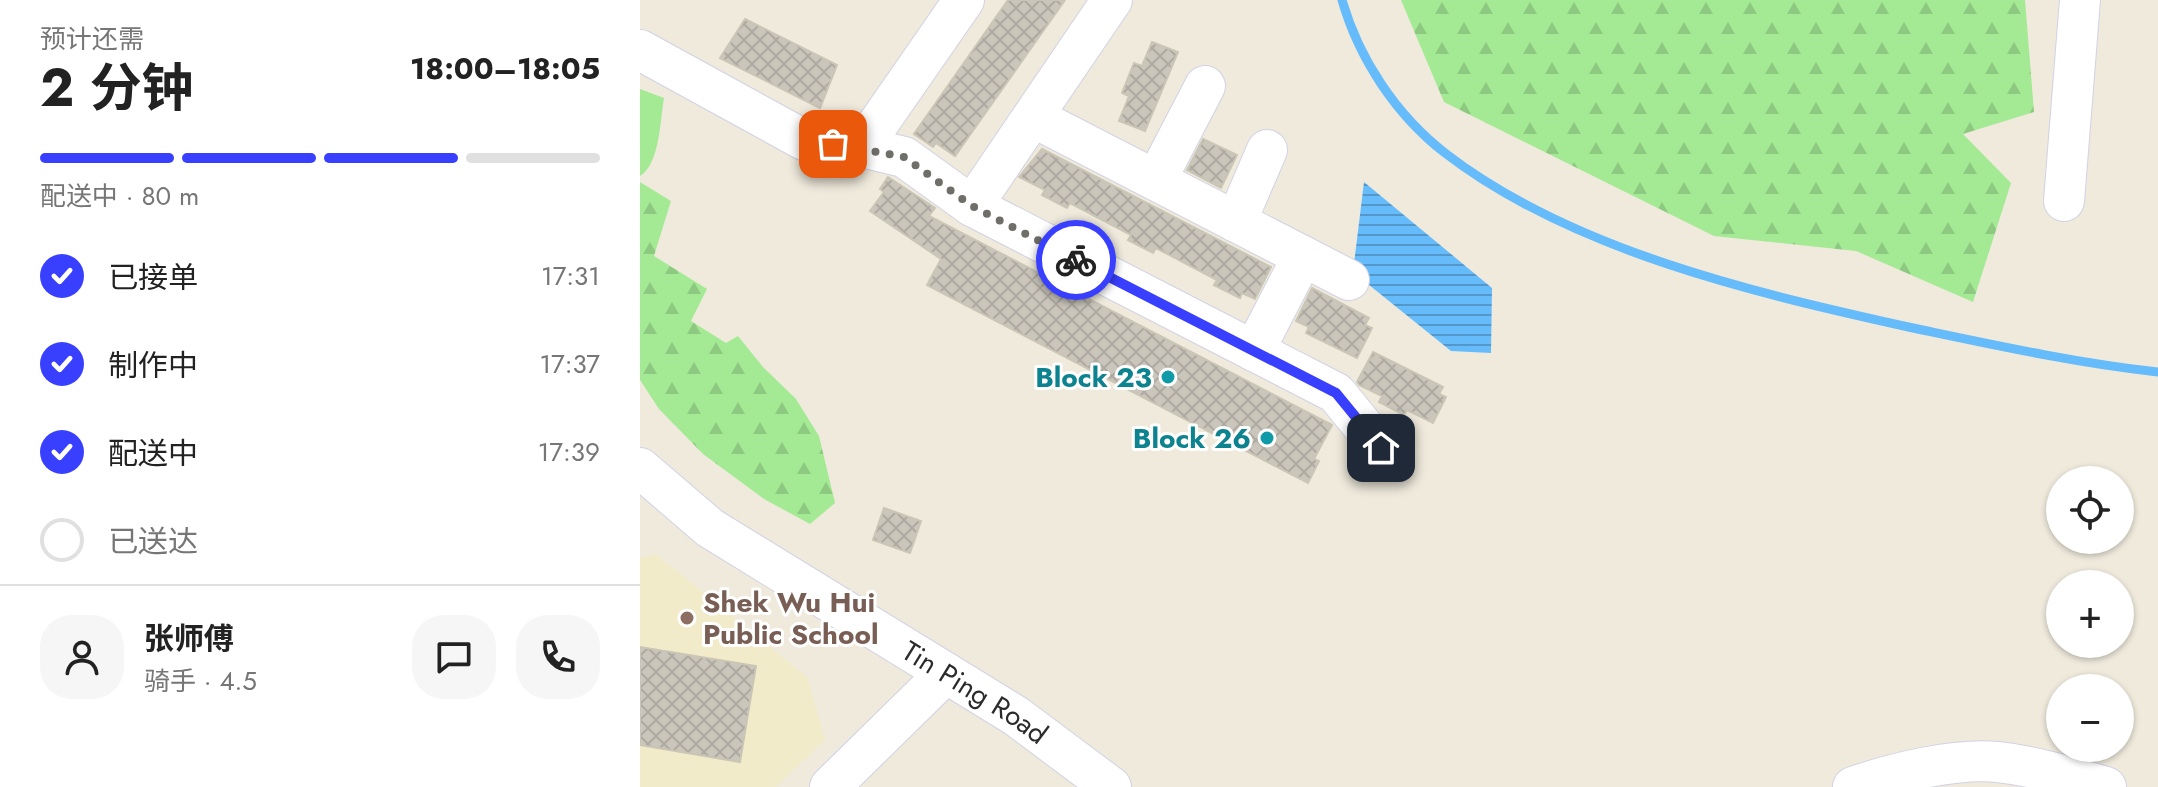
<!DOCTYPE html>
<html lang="zh">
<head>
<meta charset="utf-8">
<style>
	body { margin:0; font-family:Jost,"Noto Sans SC",sans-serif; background:#f6f6f6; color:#222; height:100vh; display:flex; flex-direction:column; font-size:30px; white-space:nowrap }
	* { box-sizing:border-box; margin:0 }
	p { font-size:26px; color:#767676 }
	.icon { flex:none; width:44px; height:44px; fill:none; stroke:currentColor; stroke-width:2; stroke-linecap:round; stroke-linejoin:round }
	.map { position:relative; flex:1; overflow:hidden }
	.side { display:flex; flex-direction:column; background:#fff; width:640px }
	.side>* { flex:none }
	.controls { position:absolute; left:1406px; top:466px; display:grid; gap:16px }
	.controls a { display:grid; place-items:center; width:88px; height:88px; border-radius:50%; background:#fff; box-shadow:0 2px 6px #0004; font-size:40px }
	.pin { position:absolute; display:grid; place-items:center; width:68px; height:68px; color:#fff; margin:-34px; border-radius:16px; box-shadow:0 4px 12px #0006 }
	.courier { position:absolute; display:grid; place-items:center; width:80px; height:80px; margin:-40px; border:6px solid #393fff; border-radius:50%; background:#fff; color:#222; box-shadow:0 2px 10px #0007 }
	.overview em { font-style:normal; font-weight:700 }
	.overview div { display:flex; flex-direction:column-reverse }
	.overview { display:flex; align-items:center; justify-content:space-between; height:136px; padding:0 40px }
	h1 { font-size:52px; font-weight:700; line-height:60px }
	.bar { display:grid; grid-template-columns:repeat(4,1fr); gap:12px 8px; align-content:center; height:96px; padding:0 40px }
	.bar i { height:10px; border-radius:6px; background:#e0e0e0 }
	.bar .on { background:#393fff }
	.bar p { grid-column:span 4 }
	.line { display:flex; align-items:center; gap:20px; padding:0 40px; border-top:2px solid #e0e0e0 }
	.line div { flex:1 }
	.round { display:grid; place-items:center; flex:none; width:84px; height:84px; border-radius:32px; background:#f6f6f6 }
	ol { padding:0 40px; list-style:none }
	li { display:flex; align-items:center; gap:24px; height:88px }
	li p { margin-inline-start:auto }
	li .icon { padding:8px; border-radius:50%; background:#393fff; color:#fff; stroke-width:4 }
	li:last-child { color:#767676 }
	li i { width:44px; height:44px; border:4px solid #e0e0e0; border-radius:50% }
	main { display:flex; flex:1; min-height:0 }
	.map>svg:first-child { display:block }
	.education { fill:#f2ebca }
	.forest { fill:url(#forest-firs) }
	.park { fill:#a4ea94 }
	.water { fill:url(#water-rules) }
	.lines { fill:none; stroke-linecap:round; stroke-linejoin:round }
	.stream { stroke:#66bbfa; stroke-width:9 }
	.building { fill:url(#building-cross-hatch); stroke:#cac6b6; stroke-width:2 }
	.minor-casing { stroke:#d1d2e5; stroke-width:42 }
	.minor { stroke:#fff; stroke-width:40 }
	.done { stroke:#706e69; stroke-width:8; stroke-dasharray:0 14.4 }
	.route { stroke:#393fff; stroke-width:10 }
	.culture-dot { fill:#0f9aa8; stroke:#fff; stroke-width:3 }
	.education-dot { fill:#8d6e63; stroke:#fff; stroke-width:3 }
	.labels { text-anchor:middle; stroke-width:6; stroke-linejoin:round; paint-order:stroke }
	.culture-label { font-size:28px; font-weight:bold; fill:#0d838f; stroke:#fff; text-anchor:end }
	.education-label { font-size:28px; font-weight:bold; fill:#785e54; stroke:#fff; text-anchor:start }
	.street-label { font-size:28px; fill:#2b2b2b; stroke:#fff }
</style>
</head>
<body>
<main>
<section class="side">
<div class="overview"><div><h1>2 分钟</h1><p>预计还需</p></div><em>18:00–18:05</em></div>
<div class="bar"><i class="on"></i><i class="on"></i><i class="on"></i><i></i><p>配送中 · 80 m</p></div>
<ol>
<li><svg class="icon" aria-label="check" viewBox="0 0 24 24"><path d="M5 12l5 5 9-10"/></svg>已接单<p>17:31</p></li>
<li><svg class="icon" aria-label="check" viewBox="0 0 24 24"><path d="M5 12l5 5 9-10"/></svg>制作中<p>17:37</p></li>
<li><svg class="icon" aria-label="check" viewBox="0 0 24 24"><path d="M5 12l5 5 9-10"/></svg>配送中<p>17:39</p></li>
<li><i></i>已送达</li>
</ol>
<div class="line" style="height:144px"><a class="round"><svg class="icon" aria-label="person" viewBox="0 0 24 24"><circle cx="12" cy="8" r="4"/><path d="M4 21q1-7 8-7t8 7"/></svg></a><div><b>张师傅</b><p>骑手 · 4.5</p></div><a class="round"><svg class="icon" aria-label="chat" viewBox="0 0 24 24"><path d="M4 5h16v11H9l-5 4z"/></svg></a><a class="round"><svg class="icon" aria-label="phone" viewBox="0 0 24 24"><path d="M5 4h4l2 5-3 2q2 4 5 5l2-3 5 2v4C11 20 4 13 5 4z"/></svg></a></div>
</section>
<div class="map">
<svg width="1518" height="787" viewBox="0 0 1518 787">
	<defs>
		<pattern id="forest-firs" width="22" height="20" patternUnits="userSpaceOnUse" patternTransform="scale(2)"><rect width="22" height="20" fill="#a4ea94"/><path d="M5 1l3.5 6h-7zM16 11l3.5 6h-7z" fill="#8dc980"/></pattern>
		<pattern id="water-rules" width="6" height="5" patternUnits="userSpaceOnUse" patternTransform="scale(2)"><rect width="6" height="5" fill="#66bbfa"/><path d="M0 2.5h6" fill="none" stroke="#5498cb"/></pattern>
		<pattern id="building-cross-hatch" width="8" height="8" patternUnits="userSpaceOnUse" patternTransform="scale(2)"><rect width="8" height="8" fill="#cac6bc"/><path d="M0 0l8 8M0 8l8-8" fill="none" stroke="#aeaaa2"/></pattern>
	</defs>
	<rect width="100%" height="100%" fill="#efeadc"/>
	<path class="education" d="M16 554 167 677 185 740 136 787H0V558Z"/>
	<path class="forest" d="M761 0H1385L1394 112 1323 134 1371 183 1333 302 1216 251 1074 236 804 102Z
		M0 182 31 201 14 256 67 289 51 321 86 343 98 336 123 367 156 399 179 436 195 503 170 524 124 499 63 454 19 409 0 380Z"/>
	<path class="park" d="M0 89 24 98C20 120 20 164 0 176Z"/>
	<path class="water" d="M724 182 852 288 851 353 811 351 713 272Z"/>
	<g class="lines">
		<path class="stream" d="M702 0C719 59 756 115 805 153 932 251 1119 294 1273 328 1354 345 1436 363 1518 372"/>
	</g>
	<path class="building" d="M368 0H425L315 156 296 143 293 147 274 134Z
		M105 19 197 65 180 108 80 58Z
		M512 42 538 52 505 131 479 121 489 96 482 93 494 63 502 66Z
		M563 139 597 155 581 188 547 170Z
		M402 149 631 267 615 299 602 293 600 298 574 285 577 280 516 248 513 253 488 240 491 235 430 203 427 208 402 195 405 190 379 177Z
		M248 177 295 208 289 216 692 425 674 459 679 461 668 483 287 285 301 259 230 211 244 192 240 189Z
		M672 288 729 318 725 325 732 328 717 358 666 333 669 327 656 321Z
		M733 352 803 387 799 394 806 397 793 423 767 410 764 415 739 402 742 396 719 385 717 382Z
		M244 508 281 521 270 553 233 540Z
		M0 647 116 666 100 762 0 745Z"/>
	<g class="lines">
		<defs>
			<g id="minor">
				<path d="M0 50 164 140 222 147 264 157 332 206 696 393 741 448"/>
				<path d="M393 117 709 280"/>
				<path d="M222 147 324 0"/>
				<path d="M516 180 565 86"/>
				<path d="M1424 201 1440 0"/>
				<path d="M332 206 472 0"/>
				<path d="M596 222 627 150"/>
				<path d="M614 351 663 256"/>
				<path id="s1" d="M0 468 70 528 376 716 471 787"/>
				<path d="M190 787 306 673"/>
				<path d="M1213 787C1253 773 1314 758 1358 762 1394 766 1430 777 1466 787"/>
			</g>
		</defs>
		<use href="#minor" class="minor-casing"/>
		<use href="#minor" class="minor"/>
	</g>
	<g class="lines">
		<path class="done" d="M193 144 264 157 332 206 436 260"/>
		<path class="route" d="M436 260 696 393 741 448"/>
	</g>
	<g class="culture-dot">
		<circle cx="528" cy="377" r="8"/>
		<circle cx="627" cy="438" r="8"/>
	</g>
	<circle class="education-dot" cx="47" cy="618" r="8"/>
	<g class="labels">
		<g class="culture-label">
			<text x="512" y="387">Block 23</text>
			<text x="611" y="448">Block 26</text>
		</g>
		<g class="education-label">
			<text x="63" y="612">Shek Wu Hui<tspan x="63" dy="32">Public School</tspan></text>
		</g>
		<g class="street-label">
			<text dy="10" stroke="none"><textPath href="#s1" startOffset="404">Tin Ping Road</textPath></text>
		</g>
	</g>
</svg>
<div class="controls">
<a><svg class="icon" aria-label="locate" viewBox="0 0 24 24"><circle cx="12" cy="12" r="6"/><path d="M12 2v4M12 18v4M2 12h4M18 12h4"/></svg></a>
<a>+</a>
<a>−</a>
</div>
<div class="pin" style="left:193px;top:144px;background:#ea580c"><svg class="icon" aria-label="bag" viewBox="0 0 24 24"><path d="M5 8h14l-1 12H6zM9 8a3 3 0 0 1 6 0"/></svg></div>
<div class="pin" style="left:741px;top:448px;background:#1f2937"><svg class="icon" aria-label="home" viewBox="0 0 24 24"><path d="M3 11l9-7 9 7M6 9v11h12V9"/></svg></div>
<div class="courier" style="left:436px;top:260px"><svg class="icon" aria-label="bike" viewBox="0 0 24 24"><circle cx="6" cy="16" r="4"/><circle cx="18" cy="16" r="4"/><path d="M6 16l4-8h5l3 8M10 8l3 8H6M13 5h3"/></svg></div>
</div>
</main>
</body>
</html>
